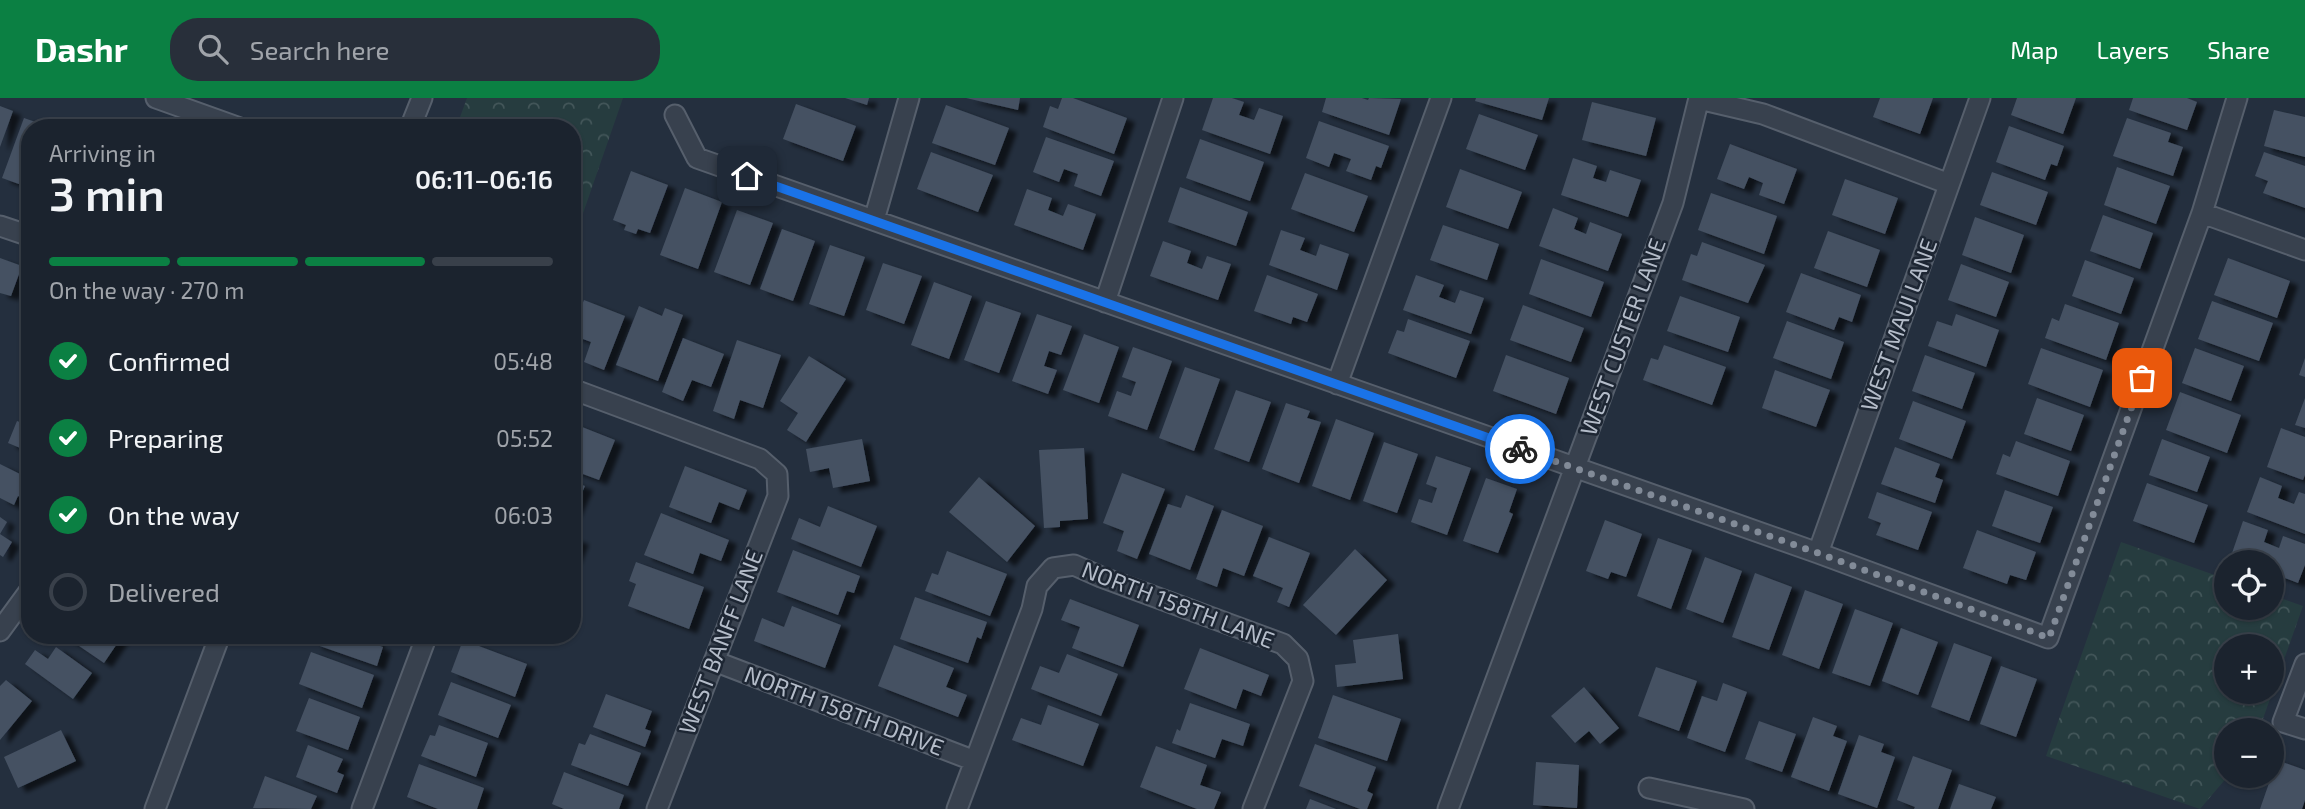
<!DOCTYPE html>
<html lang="en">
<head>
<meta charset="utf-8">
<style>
	body { margin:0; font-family:"Exo 2",sans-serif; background:#282f3a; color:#f1f3f6; height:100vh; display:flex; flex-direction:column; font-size:26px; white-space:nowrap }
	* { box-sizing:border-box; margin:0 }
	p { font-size:23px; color:#a0a4aa }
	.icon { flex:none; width:38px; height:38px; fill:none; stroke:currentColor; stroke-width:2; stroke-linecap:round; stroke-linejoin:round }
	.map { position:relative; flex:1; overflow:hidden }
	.drawer { position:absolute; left:21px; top:21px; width:560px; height:525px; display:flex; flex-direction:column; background:#1b232e; border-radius:28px; box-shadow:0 2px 5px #0004,0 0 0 2px #39404a }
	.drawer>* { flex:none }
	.tools { position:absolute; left:2214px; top:452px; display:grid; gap:14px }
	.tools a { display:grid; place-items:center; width:70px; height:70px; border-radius:50%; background:#1b232e; box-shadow:0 2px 5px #0004,0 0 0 2px #39404a; font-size:35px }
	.pin { position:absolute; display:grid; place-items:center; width:60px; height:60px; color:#fff; margin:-30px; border-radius:14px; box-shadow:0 4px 10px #0006 }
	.courier { position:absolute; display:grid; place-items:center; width:70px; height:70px; margin:-35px; border:5px solid #1a73e8; border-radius:50%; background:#fff; color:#222; box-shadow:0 2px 9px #0007 }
	.headline em { font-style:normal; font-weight:600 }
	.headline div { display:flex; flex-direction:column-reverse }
	.headline { display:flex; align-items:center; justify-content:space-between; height:119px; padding:0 28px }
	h1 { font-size:46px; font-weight:600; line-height:52px }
	.bar { display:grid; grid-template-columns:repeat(4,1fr); gap:10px 7px; align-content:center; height:84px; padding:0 28px }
	.bar i { height:9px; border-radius:5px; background:#39404a }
	.bar .current { background:#0b8043 }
	.bar p { grid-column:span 4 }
	ol { padding:0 28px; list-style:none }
	li { display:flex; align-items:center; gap:21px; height:77px }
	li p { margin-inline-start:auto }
	li .icon { padding:7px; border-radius:50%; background:#0b8043; color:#fff; stroke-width:4 }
	li:last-child { color:#a0a4aa }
	li i { width:38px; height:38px; border:4px solid #39404a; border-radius:50% }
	header { display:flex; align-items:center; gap:42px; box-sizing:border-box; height:98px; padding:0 35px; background:#0b8043; color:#fff }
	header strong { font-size:33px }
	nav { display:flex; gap:38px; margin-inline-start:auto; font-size:24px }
	.search { width:490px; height:63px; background:#282f3a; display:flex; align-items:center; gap:18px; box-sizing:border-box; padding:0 24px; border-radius:28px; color:#a0a4aa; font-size:26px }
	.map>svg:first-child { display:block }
	.park { fill:url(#park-crowns); fill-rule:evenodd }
	.building { fill:#455162; filter:url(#shadow) }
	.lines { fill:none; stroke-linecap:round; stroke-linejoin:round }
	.minor-casing { stroke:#565f6c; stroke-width:23 }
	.minor { stroke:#38414e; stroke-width:19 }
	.done { stroke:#828b98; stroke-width:7; stroke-dasharray:0 12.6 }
	.route { stroke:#1a73e8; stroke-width:9 }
	.labels { text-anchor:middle; stroke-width:5; stroke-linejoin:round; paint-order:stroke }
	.street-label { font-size:23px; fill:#b4bcc9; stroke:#1d2633 }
</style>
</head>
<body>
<header>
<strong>Dashr</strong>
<div class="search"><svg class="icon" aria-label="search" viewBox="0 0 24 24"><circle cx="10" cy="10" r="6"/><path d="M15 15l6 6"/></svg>Search here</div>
<nav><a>Map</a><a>Layers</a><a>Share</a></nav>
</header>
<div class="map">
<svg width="2305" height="711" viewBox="0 0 2305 711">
	<defs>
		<pattern id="park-crowns" width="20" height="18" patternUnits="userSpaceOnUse" patternTransform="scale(1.75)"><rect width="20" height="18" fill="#263c3f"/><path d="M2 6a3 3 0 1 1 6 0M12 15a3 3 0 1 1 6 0" fill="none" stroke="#435659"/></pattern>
		<filter id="shadow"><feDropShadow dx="8" dy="4.5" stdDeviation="2" flood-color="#0009"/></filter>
	</defs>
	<rect width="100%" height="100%" fill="#242f3e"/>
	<path class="park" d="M467 0H623L579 127 572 125V30H456Z
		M2121 444 2226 481V509H2272V497L2303 508 2259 632H2226V677H2229L2200 711 2046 658ZM2226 548H2272V593H2226Z"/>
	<path class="building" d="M845 0H869L867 7Z
		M966 0H1020L1018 12Z
		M1062 0H1073L1127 20 1114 56 1043 29 1050 8 1058 11Z
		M1213 0H1232L1244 4 1239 17 1254 22 1259 10 1283 18 1270 56 1202 32Z
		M1326 0H1362L1368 2 1369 0 1401 1 1389 37 1322 14Z
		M1476 0H1549L1542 22 1475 3Z
		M1880 0H1933L1920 36 1873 19Z
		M2017 0H2076L2063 36 2011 17Z
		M2133 0H2187L2197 4 2187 32 2129 12Z
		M1592 4 1656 20 1646 58 1582 42Z
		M796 6 856 28 843 63 783 41Z
		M946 7 1009 30 995 67 932 45Z
		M0 8 13 13 0 49Z
		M2274 12 2305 19V59L2264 48Z
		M1479 16 1538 37 1525 72 1466 51Z
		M24 20 50 29 30 30V90L2 80Z
		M2127 20 2171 35 2168 44 2183 49 2173 78 2113 58Z
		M1319 23 1389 48 1381 70 1376 68 1371 82 1346 73 1351 61 1334 55 1329 69 1306 60Z
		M2009 28 2064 48 2057 68 2051 66 2045 82 1996 64Z
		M1046 39 1114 63 1101 98 1074 88 1078 76 1064 71 1059 84 1033 74Z
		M1200 41 1264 64 1250 103 1186 80Z
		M1730 46 1797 71 1784 106 1759 97 1763 85 1749 79 1744 91 1717 81Z
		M931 54 993 77 978 114 917 91Z
		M2264 54 2305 68V110L2263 95 2268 83 2255 78Z
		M1573 60 1597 68 1593 80 1606 84 1610 72 1641 82 1628 119 1561 97Z
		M2117 69 2170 88 2156 126 2104 107Z
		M1460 71 1522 94 1508 131 1446 109Z
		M631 73 668 87 650 135 638 131 636 136 624 132 626 127 613 122Z
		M1992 74 2048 94 2036 127 1980 107Z
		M1305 75 1368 98 1354 134 1291 111Z
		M1845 81 1898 100 1885 136 1832 117Z
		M1180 89 1248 114 1236 148 1168 124Z
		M685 90 722 104 698 171 660 157Z
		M1027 91 1052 100 1048 112 1063 118 1068 106 1096 116 1083 152 1014 127Z
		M1711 95 1777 118 1764 156 1698 132Z
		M1553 110 1578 120 1574 131 1586 136 1590 124 1622 136 1608 173 1539 148Z
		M737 112 773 125 750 187 714 174Z
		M2103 117 2153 135 2140 171 2090 153Z
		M1975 119 2024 137 2011 175 1962 157Z
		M1443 127 1499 146 1487 182 1430 162Z
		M782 131 815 143 793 203 760 191Z
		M1281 132 1305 140 1300 152 1316 158 1320 146 1349 156 1337 192 1269 167Z
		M1828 133 1880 152 1867 189 1814 170Z
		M1163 143 1191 153 1187 165 1202 171 1207 158 1231 166 1218 202 1150 178Z
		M1702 144 1765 167 1748 205 1682 182 1691 156 1697 158Z
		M830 147 865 159 844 218 809 206Z
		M0 160 22 168 11 198 0 195Z
		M2228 160 2290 183 2277 220 2214 197Z
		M1541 161 1604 184 1591 219 1529 196Z
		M2085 162 2134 180 2121 216 2072 198Z
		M883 165 922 178 904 226 866 212Z
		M1961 166 2009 184 1996 219 1948 202Z
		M1801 175 1861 197 1852 224 1839 219 1834 232 1786 214Z
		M1267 177 1318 196 1307 224 1293 219 1291 226 1254 213Z
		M1416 177 1444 187 1439 199 1455 205 1460 192 1484 200 1471 236 1403 212Z
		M934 184 972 198 949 261 911 247Z
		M1680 198 1740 219 1728 254 1667 233Z
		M584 202 625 218 604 272 584 264 591 244 572 237V231Z
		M986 203 1021 215 999 275 964 262Z
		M2212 203 2273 225 2259 263 2198 241Z
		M2065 206 2119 225 2106 262 2045 240 2052 220 2059 223Z
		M1523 207 1584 230 1571 264 1510 242Z
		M639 208 662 218 665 210 683 217 658 283 616 267Z
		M1037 216 1072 228 1061 257 1049 253 1044 268 1057 272 1048 296 1012 283Z
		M1956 216 1999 232 1986 269 1928 248 1937 223 1952 228Z
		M1408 221 1470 243 1456 280 1388 255 1397 232 1404 234Z
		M1787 223 1844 244 1831 281 1773 260Z
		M1084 236 1119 249 1099 305 1063 292Z
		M683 240 724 256 711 289 692 282 683 303 662 294Z
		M737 242 781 257 763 310 740 302 734 321 713 313Z
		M1664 247 1726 269 1712 307 1643 282 1651 260 1658 262Z
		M1133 249 1172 263 1147 332 1108 318 1117 293 1131 298 1136 284 1122 279Z
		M2041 250 2103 272 2090 309 2028 286Z
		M2195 250 2244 268 2231 303 2182 285Z
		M1506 257 1569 280 1556 316 1493 293Z
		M1925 257 1975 275 1962 311 1912 293Z
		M809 258 846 281 806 344 787 332 798 315 780 303Z
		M2305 260V279L2299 277Z
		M1185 269 1220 281 1194 353 1159 340Z
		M1775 272 1830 292 1816 329 1762 310Z
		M1236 292 1271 304 1249 364 1214 351Z
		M2180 294 2241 317 2227 355 2166 332Z
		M2037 300 2084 317 2071 353 2024 336Z
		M2305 300V330L2295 327Z
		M1913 303 1966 323 1952 361 1899 341Z
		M1286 305 1310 313 1307 320 1321 324 1299 385 1262 371Z
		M1336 321 1374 335 1350 402 1312 388Z
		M17 323 30 328V354L8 345Z
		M572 325 615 342 599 382 572 372Z
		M2281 330 2305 339V377L2303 382 2267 369Z
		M862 341 870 383 833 390 829 370 810 374 806 351Z
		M2162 341 2210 359 2197 394 2149 377Z
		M2016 343 2070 363 2058 398 1996 376 2003 356 2010 359Z
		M1384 344 1418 356 1397 415 1363 403Z
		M1895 349 1940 366 1935 379 1943 382 1935 405 1881 386Z
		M1084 350 1088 421 1060 423V429L1044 430 1039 352Z
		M1436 358 1471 370 1447 437 1411 424 1419 401 1432 405 1437 390 1426 386Z
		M0 366 30 381V404L18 398 14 407 0 400Z
		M685 368 747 392 739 412 719 404 711 425 669 409Z
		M1122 375 1165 391 1137 461 1117 453 1124 433 1103 425Z
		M979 379 1035 428 1007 464 949 414Z
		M2260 379 2282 388 2278 400 2294 406 2299 394 2305 396V436L2247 414Z
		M1486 380 1517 391 1509 414 1513 416 1498 455 1463 443Z
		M572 383 585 388 572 417Z
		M2147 385 2208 407 2194 445 2133 423Z
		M2005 392 2053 409 2040 445 1992 428Z
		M1877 394 1932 414 1918 452 1876 437 1881 425 1868 420Z
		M1186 397 1214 408 1190 472 1149 456 1168 406 1181 410Z
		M828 408 877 428 861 469 791 441 799 420 820 429Z
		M1222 412 1263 428 1244 478 1223 470 1217 489 1196 481Z
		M661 415 729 442 721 463 700 455 693 476 644 457Z
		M0 419 7 424 0 436Z
		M1605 422 1642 436 1626 479 1611 474 1608 481 1586 473Z
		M2243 423 2268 432 2264 444 2279 450 2283 438 2305 446V467L2298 485 2272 475V464H2239L2230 461Z
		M1977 432 2036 454 2026 482 2010 477 2007 486 1963 470Z
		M0 436 12 444 3 459 0 457Z
		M572 439 581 442 572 464Z
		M1269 439 1310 455 1289 509 1277 504 1283 490 1253 478Z
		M1658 440 1692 452 1671 511 1637 498Z
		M1355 451 1387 482 1336 537 1303 507Z
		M793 452 860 478 854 495 847 493 838 517 777 494Z
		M947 453 1007 476 990 518 925 493 932 475 938 477Z
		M1705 459 1742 473 1723 525 1686 511Z
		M636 464 704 489 689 531 628 508 636 486 629 483Z
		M1755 475 1792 489 1769 552 1732 539Z
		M1805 492 1843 506 1819 571 1782 557Z
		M915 499 987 524 981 541 977 539 968 565 900 541Z
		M1070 501 1139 527 1123 569 1072 550 1080 529 1061 522Z
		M792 508 841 527 825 570 754 543 762 520 784 529Z
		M1855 511 1893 525 1870 588 1832 575Z
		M1901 530 1938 544 1918 597 1882 583Z
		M1398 536 1403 581 1337 589 1335 567 1356 565 1353 542Z
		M63 537H123L104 565Z
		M317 537H378L375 546 383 549 377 568 314 546Z
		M463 542 527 566 515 599 451 574Z
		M1954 545 1992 559 1969 623 1931 609Z
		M894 547 954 570 946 589 967 597 958 619 878 588Z
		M56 549 92 575 73 601 25 566 35 552 48 561Z
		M1200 550 1269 577 1261 598 1243 591 1236 611 1184 591Z
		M311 554 374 577 362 610 299 586Z
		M1067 556 1118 576 1101 618 1031 591 1040 568 1059 575Z
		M2001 568 2037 581 2016 639 1980 626Z
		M1656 569 1697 583 1679 633 1638 618Z
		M6 582 32 603 0 642V588Z
		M451 584 511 607 498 640 438 617Z
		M1723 585 1747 594 1725 654 1687 640 1702 598 1717 603Z
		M1584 589 1619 630 1600 646 1589 633 1575 645 1551 618Z
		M606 596 652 613 645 631 651 633 645 649 593 629Z
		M1333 597 1401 621 1387 663 1318 640Z
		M309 600 360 619 348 652 296 633Z
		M1190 605 1250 626 1243 648 1222 641 1215 660 1172 645 1177 631 1180 633Z
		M1048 607 1099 626 1083 668 1012 642 1021 620 1041 627Z
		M1813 619 1837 628 1833 638 1847 643 1829 693 1791 679Z
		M1759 623 1796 636 1782 674 1745 661Z
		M439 627 488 645 476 679 421 658 430 637 435 638Z
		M61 632 76 663 18 690 4 659Z
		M590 636 641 655 628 688 571 667 579 645 585 647Z
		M1859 637 1884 646 1881 654 1895 659 1877 710 1838 696Z
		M1315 646 1376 669 1367 693 1373 696 1367 711H1360L1299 688Z
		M308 647 343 661 337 674 344 677 337 695 296 679Z
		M1156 648 1207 667 1200 687 1221 694 1214 711H1197L1140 689Z
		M1913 658 1952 672 1938 711H1914L1915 709 1897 702Z
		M2277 662 2305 672V702L2302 711H2260Z
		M1536 664 1579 667 1577 710 1533 707Z
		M419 666 484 690 477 711H438L407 699Z
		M564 674 624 697 619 711H564L552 706Z
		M265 678 317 698 311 711 253 710Z
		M1959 686 1996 699 1991 711H1950Z
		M1310 701 1336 711H1306Z"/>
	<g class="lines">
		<defs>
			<path id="minor" d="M156 0 240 30
				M1699 1 1763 16 1949 86
				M675 17 697 60 1818 455 2048 540 2202 115 2237 0
				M410 30 422 0
				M2202 115 2305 152
				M874 122 909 0
				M0 128 30 138
				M1105 204 1173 0
				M1337 286 1441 0
				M572 291 760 361 777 376 778 398 657 711
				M1818 455 1980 0
				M0 533 30 492
				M714 563 975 663
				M2305 566 2283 624 2305 631
				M1649 690 1744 711
				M155 711 220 537
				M362 711 427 537
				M957 711 1032 511 1037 488 1053 470 1074 467 1101 479 1283 546 1298 561 1303 583 1253 711
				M1448 711 1673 105 1699 0"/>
		</defs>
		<use href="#minor" class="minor-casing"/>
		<use href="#minor" class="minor"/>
	</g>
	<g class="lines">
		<path class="done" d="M1520 351 1818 455 2049 540 2142 280"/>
		<path class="route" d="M747 78 1520 351"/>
	</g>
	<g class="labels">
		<g class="street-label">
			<text transform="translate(1899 227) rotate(-70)" y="8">WEST MAUI LANE</text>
			<text transform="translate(1623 239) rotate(-70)" y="8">WEST CUSTER LANE</text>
			<text transform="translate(1178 507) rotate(21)" y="8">NORTH 158TH LANE</text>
			<text transform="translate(721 544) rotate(-69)" y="8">WEST BANFF LANE</text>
			<text transform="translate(844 613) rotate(21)" y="8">NORTH 158TH DRIVE</text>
		</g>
	</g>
</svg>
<div class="tools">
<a><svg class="icon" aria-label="locate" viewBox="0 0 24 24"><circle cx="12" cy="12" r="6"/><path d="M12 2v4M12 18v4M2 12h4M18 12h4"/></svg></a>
<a>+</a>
<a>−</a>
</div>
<div class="pin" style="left:2142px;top:280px;background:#ea580c"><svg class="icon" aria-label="bag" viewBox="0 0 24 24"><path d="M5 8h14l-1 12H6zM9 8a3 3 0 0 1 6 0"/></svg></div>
<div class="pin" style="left:747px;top:78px;background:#1f2937"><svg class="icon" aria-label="home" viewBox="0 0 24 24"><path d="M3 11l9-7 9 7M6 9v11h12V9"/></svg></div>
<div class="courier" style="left:1520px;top:351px"><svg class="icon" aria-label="bike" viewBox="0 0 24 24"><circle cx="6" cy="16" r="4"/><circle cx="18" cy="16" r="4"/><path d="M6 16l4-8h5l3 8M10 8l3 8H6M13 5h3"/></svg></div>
<section class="drawer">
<div class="headline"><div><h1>3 min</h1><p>Arriving in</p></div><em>06:11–06:16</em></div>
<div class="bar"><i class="current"></i><i class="current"></i><i class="current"></i><i></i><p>On the way · 270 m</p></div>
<ol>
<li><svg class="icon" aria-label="check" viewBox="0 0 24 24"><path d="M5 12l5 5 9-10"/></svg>Confirmed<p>05:48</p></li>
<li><svg class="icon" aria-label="check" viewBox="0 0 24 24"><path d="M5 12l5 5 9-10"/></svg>Preparing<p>05:52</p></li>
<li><svg class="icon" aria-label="check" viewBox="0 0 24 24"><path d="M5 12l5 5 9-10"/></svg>On the way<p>06:03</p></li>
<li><i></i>Delivered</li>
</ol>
</section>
</div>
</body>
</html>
